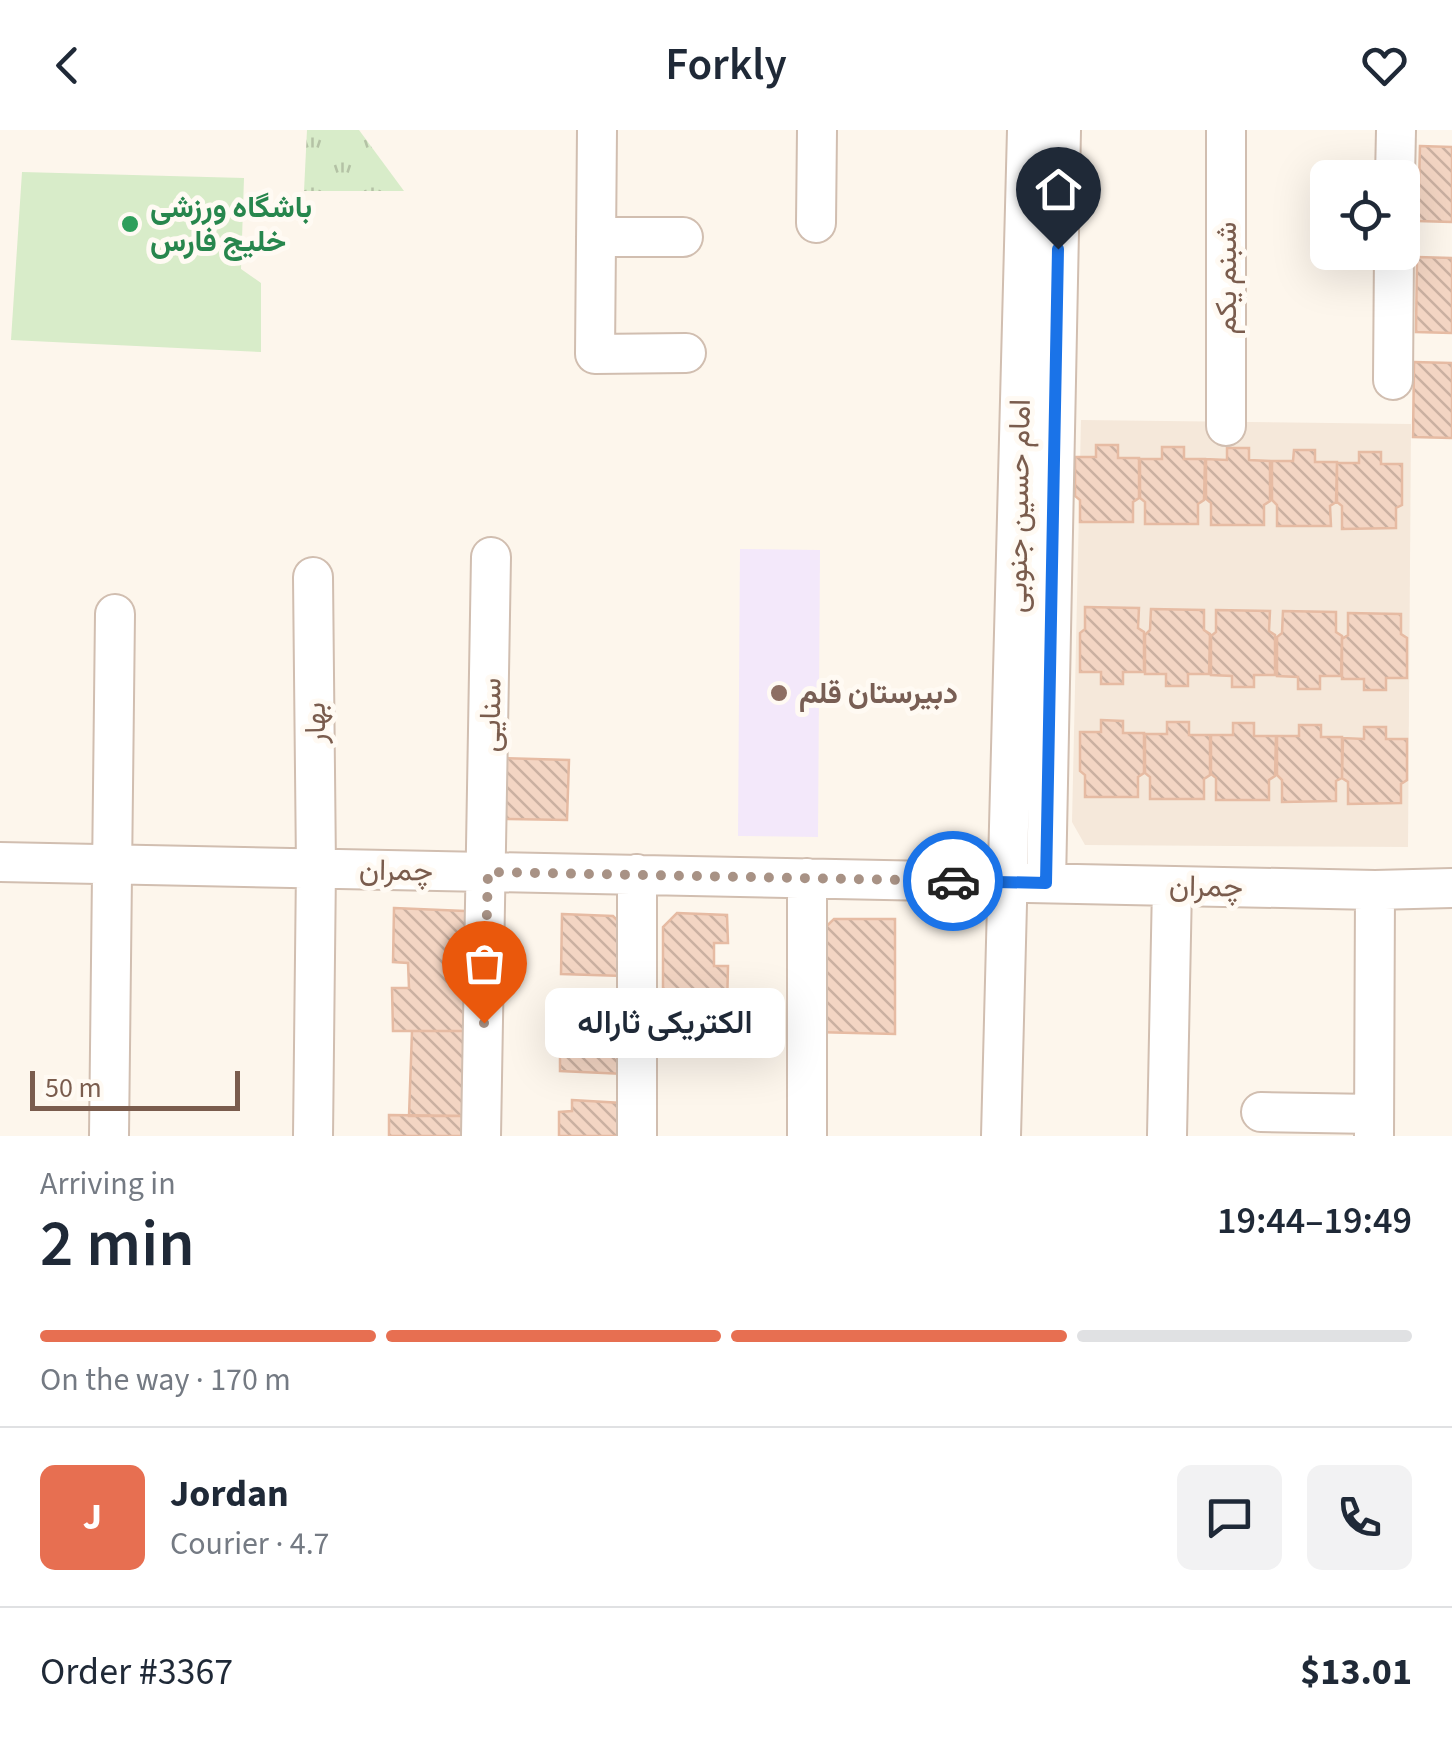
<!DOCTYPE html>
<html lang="en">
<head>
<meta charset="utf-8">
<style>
	body { margin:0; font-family:"Source Sans 3",Vazirmatn,sans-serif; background:#f2f2f3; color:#1f2937; height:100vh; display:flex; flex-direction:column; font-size:38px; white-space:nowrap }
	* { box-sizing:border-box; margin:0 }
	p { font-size:32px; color:#747a83 }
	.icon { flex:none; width:55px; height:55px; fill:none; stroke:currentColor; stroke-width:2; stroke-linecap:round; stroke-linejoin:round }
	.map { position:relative; height:1006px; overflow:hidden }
	.drawer { display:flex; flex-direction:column; background:#fff; flex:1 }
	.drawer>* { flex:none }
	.buttons { position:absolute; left:1310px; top:30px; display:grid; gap:20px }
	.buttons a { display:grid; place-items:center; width:110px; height:110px; border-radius:15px; background:#fff; box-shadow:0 10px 40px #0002; font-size:50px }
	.scale { position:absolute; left:30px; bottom:25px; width:210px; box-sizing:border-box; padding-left:10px; border:5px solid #7a5c4d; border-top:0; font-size:28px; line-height:35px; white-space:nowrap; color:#7a5c4d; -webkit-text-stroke:8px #fffaf3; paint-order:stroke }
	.pin { position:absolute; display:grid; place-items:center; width:85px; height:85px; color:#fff; margin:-102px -42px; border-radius:50% 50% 50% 0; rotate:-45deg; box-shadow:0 0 10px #0007 }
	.pin .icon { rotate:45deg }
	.courier { position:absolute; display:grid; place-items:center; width:100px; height:100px; margin:-50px; border:8px solid #1a73e8; border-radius:50%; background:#fff; color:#222; box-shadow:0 2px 12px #0007 }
	.bubble { position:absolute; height:70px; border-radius:15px; background:#fff; box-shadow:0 10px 40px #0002; font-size:32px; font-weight:600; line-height:70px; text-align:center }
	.summary em { font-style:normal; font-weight:600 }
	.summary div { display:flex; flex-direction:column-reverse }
	.summary { display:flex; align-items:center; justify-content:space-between; height:170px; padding:0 40px }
	h1 { font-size:65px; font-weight:600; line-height:75px }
	.bar { display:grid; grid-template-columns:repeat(4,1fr); gap:15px 10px; align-content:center; height:120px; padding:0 40px }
	.bar i { height:12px; border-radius:8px; background:#e0e1e3 }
	.bar .active { background:#e76f51 }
	.bar p { grid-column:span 4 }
	.line { display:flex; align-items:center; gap:25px; padding:0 40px; border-top:2px solid #e0e1e3 }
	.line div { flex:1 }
	.round { display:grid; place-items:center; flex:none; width:105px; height:105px; border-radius:15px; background:#f2f2f3 }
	header { display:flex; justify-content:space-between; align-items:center; height:130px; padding:0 40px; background:#fff; font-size:45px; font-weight:600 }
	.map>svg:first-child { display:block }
	.residential { fill:#f5e8da }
	.education { fill:#f3e8fa }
	.grass { fill:url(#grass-tufts) }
	.pitch { fill:#d8ecc9 }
	.building { fill:url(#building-back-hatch); stroke:#e6bba3; stroke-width:2.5 }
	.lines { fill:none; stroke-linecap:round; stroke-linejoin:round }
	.minor-casing { stroke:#d1beb0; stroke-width:42 }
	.minor { stroke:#fff; stroke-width:38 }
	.done { stroke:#a89285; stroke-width:10; stroke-dasharray:0 18 }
	.route { stroke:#1a73e8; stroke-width:12 }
	.leisure-dot { fill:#2e9e5b; stroke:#fffaf3; stroke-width:4 }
	.education-dot { fill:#8d6e63; stroke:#fffaf3; stroke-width:4 }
	.labels { text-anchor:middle; stroke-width:10; stroke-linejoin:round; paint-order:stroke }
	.leisure-label { font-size:30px; font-weight:bold; fill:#27864d; stroke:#fffaf3; text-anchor:start }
	.street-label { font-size:30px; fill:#7a5c4d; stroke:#fffaf3 }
	.education-label { font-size:30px; font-weight:bold; fill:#785e54; stroke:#fffaf3; text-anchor:start }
</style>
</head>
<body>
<header><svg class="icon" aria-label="back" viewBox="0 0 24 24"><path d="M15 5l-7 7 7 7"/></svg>Forkly<svg class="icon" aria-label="heart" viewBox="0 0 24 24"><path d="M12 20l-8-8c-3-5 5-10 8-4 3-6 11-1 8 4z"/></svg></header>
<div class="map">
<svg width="1452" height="1006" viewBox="0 0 1452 1006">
	<defs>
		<pattern id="grass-tufts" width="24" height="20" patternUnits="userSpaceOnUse" patternTransform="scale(2.5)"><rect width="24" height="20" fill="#d8ecc9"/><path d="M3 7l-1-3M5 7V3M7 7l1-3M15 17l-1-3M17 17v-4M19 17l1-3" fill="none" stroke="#b4c2a5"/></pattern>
		<pattern id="building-back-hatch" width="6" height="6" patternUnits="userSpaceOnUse" patternTransform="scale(2.5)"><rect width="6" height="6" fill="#f3d5c3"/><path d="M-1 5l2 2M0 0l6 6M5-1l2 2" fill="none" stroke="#cab0a1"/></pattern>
	</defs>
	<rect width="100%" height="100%" fill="#fdf6ec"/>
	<path class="residential" d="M1081 290 1411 294 1408 717 1085 715 1072 692Z"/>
	<path class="education" d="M740 419 820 420 818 707 738 706Z"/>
	<path class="grass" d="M307 0H359L404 61H304Z"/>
	<path class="pitch" d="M22 42 244 48 241 139 261 153V222L11 210Z"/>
	<path class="building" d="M1420 16 1452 17V92L1418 91Z
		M1417 127 1452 128V203L1416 202Z
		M1414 232 1452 233V308L1413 307Z
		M1096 315H1118V328H1139V368L1133 372V392H1080V370L1075 366V327H1096Z
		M1162 317H1184V329H1205L1204 370 1198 374V394H1145V372L1140 368V329H1162Z
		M1227 318H1249V330L1270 331V371L1264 375V395H1211V373L1206 369V329L1227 330Z
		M1294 320H1315V332H1337L1336 372 1330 376 1331 396H1277V375L1272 370V331H1293Z
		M1359 322H1381V334H1402V375L1396 378V398L1342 399V376L1337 372V333H1359Z
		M1085 477 1139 478 1138 498 1144 502V542H1123V554H1101V542H1080V503L1085 499Z
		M1151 479 1204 480V500L1210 504 1209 544H1188V556H1166V544H1145V505L1150 500Z
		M1216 480 1270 481 1269 501 1275 505V545H1254V557H1232V546L1211 545V506L1216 502Z
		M1283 481 1336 482V502L1342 506 1341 546H1320V559H1298V547L1277 546V507L1282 503Z
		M1348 483 1401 484V504L1407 508V548H1386V560H1364V549H1342V509L1348 505Z
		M1101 590 1123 591V603H1144V643L1138 647V667H1085V645L1080 641V602H1101Z
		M1167 592H1189V605H1210V645L1204 649V669H1150V647L1145 643V604H1167Z
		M1233 593H1254V606H1276L1275 646 1269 650V670H1216V648L1211 644V605H1233Z
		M1299 595H1321V607H1342V648L1336 651V671L1282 672V650L1277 645V606H1299Z
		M1364 597H1386V609H1407V650L1401 654V673L1348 674V652L1342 648 1343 608 1364 609Z
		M503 628 569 630 567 690 502 689Z
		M394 778 465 781 474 789 472 901H393L392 858H409L408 833 393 832Z
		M677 783 727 785 728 813H714V836H728L727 878 663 877V797Z
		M562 784 613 786 624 797 623 846 561 844Z
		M834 789H895V904L814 902 815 807Z
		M560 875H623L624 944 560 941Z
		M412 901H472L474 986H409Z
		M572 970 622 973 621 1006H559V982L572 981Z
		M389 985 474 986 473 1006H389Z"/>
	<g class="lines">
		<defs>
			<path id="minor" d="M597 0 595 224 686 223
				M1226 0V296
				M1395 48 1396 0
				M816 93 817 0
				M596 107H683
				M1393 250 1394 122
				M0 732 1375 760 1452 758
				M807 748V1006
				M1046 753 1061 0
				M1261 982 1374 984
				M109 1006 115 484
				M313 1006 316 738 313 447
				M481 1006 491 427
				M637 1006V744
				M1001 1006 1027 0
				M1167 1006 1172 756
				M1374 1006 1375 760"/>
		</defs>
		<use href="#minor" class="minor-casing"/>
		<use href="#minor" class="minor"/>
	</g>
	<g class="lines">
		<path class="done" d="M484 893 488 742 953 751"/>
		<path class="route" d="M953 751 1046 753 1058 119"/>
	</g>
	<circle class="leisure-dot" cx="130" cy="94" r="10"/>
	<circle class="education-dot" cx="779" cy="563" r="10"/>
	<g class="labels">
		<g class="leisure-label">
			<text x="150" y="87">باشگاه ورزشی<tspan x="150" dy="34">خلیج فارس</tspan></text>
		</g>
		<g class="street-label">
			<text transform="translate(1226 148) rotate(-90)" y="10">شبنم یکم</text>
			<text transform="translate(1018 376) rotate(-89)" y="10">امام حسین جنوبی</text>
			<text transform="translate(490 585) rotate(-89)" y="10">سنایی</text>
			<text transform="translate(315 593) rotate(-91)" y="10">بهار</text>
			<text transform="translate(396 740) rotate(1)" y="10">چمران</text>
			<text transform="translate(1206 756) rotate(1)" y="10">چمران</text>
		</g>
		<g class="education-label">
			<text x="799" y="573">دبیرستان قلم</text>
		</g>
	</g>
</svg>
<div class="buttons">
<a><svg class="icon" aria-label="locate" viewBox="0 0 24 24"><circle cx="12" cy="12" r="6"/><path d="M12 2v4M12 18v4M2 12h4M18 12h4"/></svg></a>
</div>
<div class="scale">50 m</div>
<div class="pin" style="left:484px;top:893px;background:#ea580c"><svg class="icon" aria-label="bag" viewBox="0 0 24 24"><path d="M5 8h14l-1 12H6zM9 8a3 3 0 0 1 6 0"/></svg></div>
<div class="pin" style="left:1058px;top:119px;background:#1f2937"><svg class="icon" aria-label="home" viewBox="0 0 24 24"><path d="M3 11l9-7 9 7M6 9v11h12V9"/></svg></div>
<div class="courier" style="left:953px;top:751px"><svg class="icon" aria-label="car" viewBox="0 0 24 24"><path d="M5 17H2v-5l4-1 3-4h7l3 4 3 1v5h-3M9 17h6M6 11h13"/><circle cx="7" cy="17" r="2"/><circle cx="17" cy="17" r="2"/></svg></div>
<div class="bubble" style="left:545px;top:858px;width:240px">الکتریکی ثاراله</div>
</div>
<section class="drawer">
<div class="summary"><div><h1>2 min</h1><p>Arriving in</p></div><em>19:44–19:49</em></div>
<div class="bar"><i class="active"></i><i class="active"></i><i class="active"></i><i></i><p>On the way · 170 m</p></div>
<div class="line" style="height:180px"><b class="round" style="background:#e76f51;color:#fff">J</b><div><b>Jordan</b><p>Courier · 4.7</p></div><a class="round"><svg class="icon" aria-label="chat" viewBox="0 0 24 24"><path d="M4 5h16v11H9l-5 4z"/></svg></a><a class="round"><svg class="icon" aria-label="phone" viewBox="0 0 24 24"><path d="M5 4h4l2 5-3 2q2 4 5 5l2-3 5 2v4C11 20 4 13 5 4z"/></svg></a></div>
<div class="line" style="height:130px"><div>Order #3367</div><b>$13.01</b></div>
</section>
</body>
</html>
